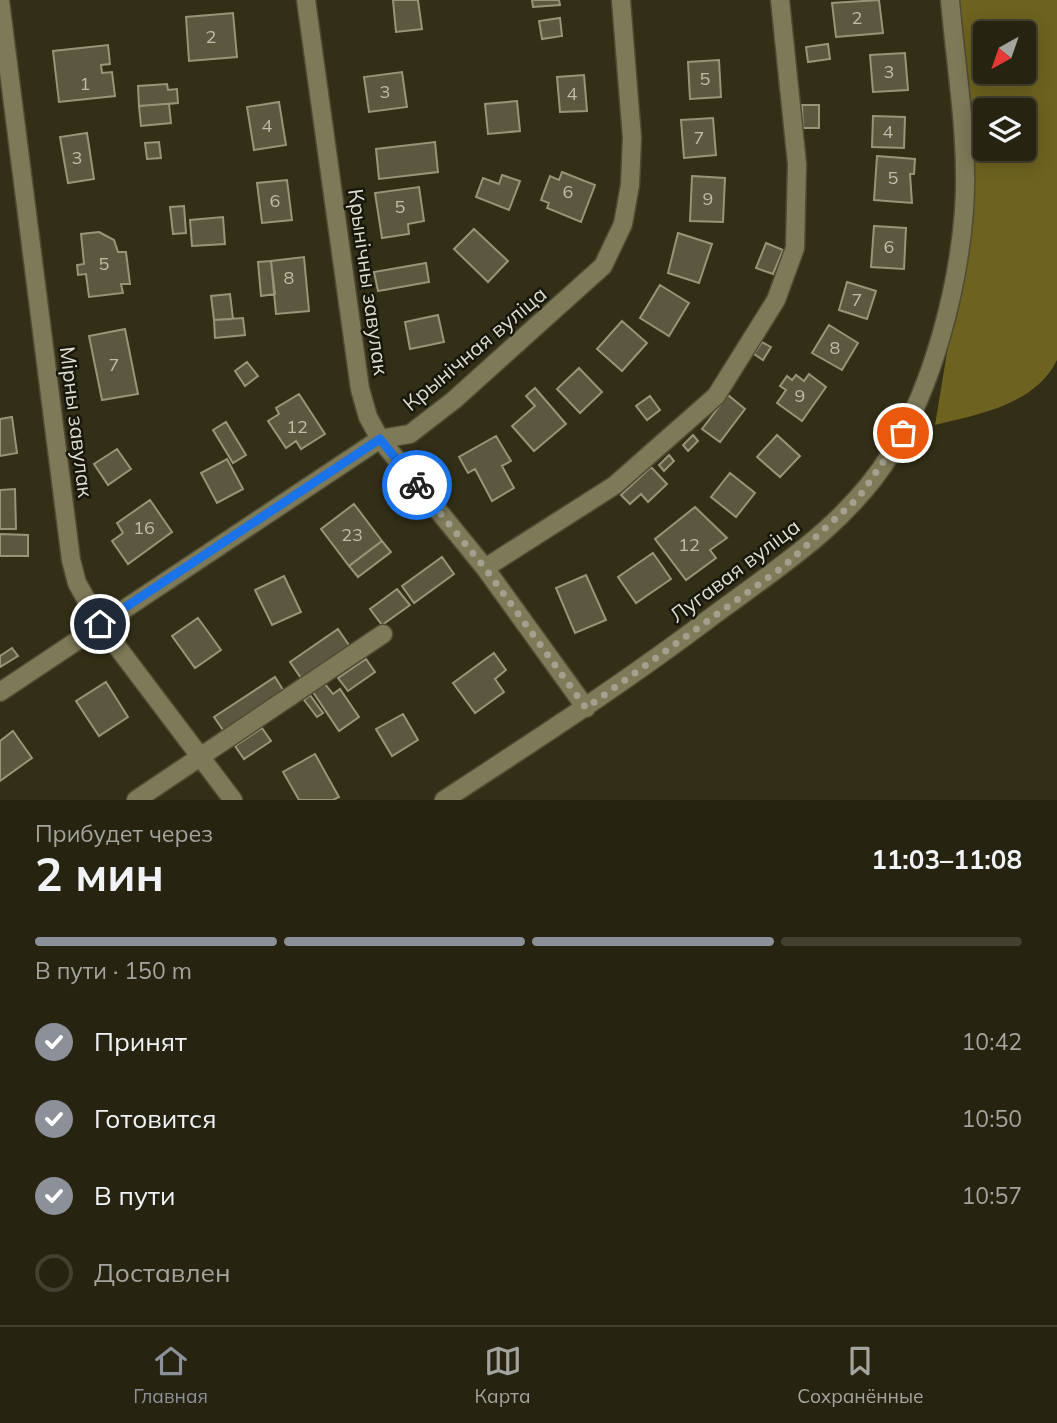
<!DOCTYPE html>
<html lang="ru">
<head>
<meta charset="utf-8">
<style>
	body { margin:0; font-family:Mulish,sans-serif; background:#322f1f; color:#f1f3f6; height:100vh; display:flex; flex-direction:column; font-size:26px; white-space:nowrap }
	* { box-sizing:border-box; margin:0 }
	p { font-size:23px; color:#a4a49f }
	.icon { flex:none; width:38px; height:38px; fill:none; stroke:currentColor; stroke-width:2; stroke-linecap:round; stroke-linejoin:round }
	.map { position:relative; height:800px; overflow:hidden }
	.panel { display:flex; flex-direction:column; background:#262311; flex:1 }
	.panel>* { flex:none }
	.needle { width:46px; rotate:220deg }
	.fabs { position:absolute; left:973px; top:21px; display:grid; gap:14px }
	.fabs a { display:grid; place-items:center; width:63px; height:63px; border-radius:7px; background:#262311; box-shadow:0 4px 18px #0003,0 0 0 2px #424031; font-size:35px }
	.pin { position:absolute; display:grid; place-items:center; width:60px; height:60px; color:#fff; margin:-30px; border:4px solid #fff; border-radius:50%; box-shadow:0 2px 7px #0007 }
	.courier { position:absolute; display:grid; place-items:center; width:70px; height:70px; margin:-35px; border:5px solid #1a73e8; border-radius:50%; background:#fff; color:#222; box-shadow:0 2px 9px #0007 }
	.headline em { font-style:normal; font-weight:700 }
	.headline div { display:flex; flex-direction:column-reverse }
	.headline { display:flex; align-items:center; justify-content:space-between; height:119px; padding:0 35px }
	h1 { font-size:46px; font-weight:700; line-height:52px }
	.bar { display:grid; grid-template-columns:repeat(4,1fr); gap:10px 7px; align-content:center; height:84px; padding:0 35px }
	.bar i { height:9px; border-radius:5px; background:#424031 }
	.bar .selected { background:#8c9099 }
	.bar p { grid-column:span 4 }
	ol { padding:0 35px; list-style:none }
	li { display:flex; align-items:center; gap:21px; height:77px }
	li p { margin-inline-start:auto }
	li .icon { padding:7px; border-radius:50%; background:#8c9099; color:#fff; stroke-width:4 }
	li:last-child { color:#a4a49f }
	li i { width:38px; height:38px; border:4px solid #424031; border-radius:50% }
	.tabs { display:flex; justify-content:space-around; align-items:center; height:98px; border-top:2px solid #424031; background:#262311; font-size:19px; color:#a4a49f }
	.tabs a { display:grid; justify-items:center; gap:4px }
	.tabs .selected { color:#8c9099 }
	.map>svg:first-child { display:block }
	.forest { fill:#6d621f; fill-rule:evenodd }
	.building { fill:#5c583f; stroke:#98947a; stroke-width:2 }
	.lines { fill:none; stroke-linecap:round; stroke-linejoin:round }
	.minor-casing { stroke:#4f4b34; stroke-width:21 }
	.minor { stroke:#7e7957; stroke-width:18 }
	.done { stroke:#a3a08f; stroke-width:7; stroke-dasharray:0 12.6 }
	.route { stroke:#1a73e8; stroke-width:9 }
	.labels { text-anchor:middle; stroke-width:5; stroke-linejoin:round; paint-order:stroke }
	.number-label { font-size:18px; fill:#bebcab }
	.street-label { font-size:21px; fill:#dfddcf; stroke:#18170c }
</style>
</head>
<body>
<div class="map">
<svg width="1057" height="800" viewBox="0 0 1057 800">
	<rect width="100%" height="100%" fill="#332f17"/>
	<path class="forest" d="M958 0H1057V360C1035 405 979 414 935 425L972 201ZM985 33H1024V72H985ZM985 110H1024V149H985Z"/>
	<path class="building" d="M393 0H418L422 29 396 32Z
		M532 0H559L560 5 533 7Z
		M879 0 883 33 836 37 832 3Z
		M233 13 237 57 189 61 186 17Z
		M560 18 562 36 542 39 539 21Z
		M828 44 830 59 808 62 806 47Z
		M108 45 110 64 101 65 102 73 112 72 115 96 59 102 53 51Z
		M905 53 908 90 873 92 870 55Z
		M719 60 721 97 690 99 688 62Z
		M402 72 407 107 369 112 364 77Z
		M584 75 587 111 560 112 557 77Z
		M167 84 168 90 177 89 178 103 139 106 138 86Z
		M517 101 520 131 488 134 485 104Z
		M279 102 286 145 254 150 247 107Z
		M178 103 169 104 171 123 141 126 139 106Z
		M802 105H819V128H803Z
		M873 116 905 117 904 148 872 147Z
		M713 118 716 155 684 158 681 120Z
		M87 133 94 179 68 183 60 137Z
		M159 142 161 158 147 159 145 143Z
		M435 142 438 172 379 179 376 149Z
		M877 156 915 159 914 174H910L912 203 874 200Z
		M562 172 595 185 581 222 547 208 549 203 541 200 550 176 559 180Z
		M502 175 520 181 509 210 476 197 483 178 499 184Z
		M692 176 725 178 723 222 690 221Z
		M287 180 292 220 262 223 257 183Z
		M419 187 424 221 408 224 409 234 382 238 375 193Z
		M184 206 186 233 173 234 170 207Z
		M223 217 225 244 192 246 190 220Z
		M874 226 906 228 904 269 871 267Z
		M474 229 508 261 488 282 454 249Z
		M99 232 114 240 118 252H126L130 284H121L123 293 89 297 86 274 78 275 77 265 84 264 81 234Z
		M678 233 712 244 699 283 668 273Z
		M766 243 783 250 773 274 756 268Z
		M304 257 309 311 276 314 271 261Z
		M271 261 275 294 261 296 258 262Z
		M426 263 429 282 378 291 374 272Z
		M847 282 876 291 867 319 839 310Z
		M660 285 689 303 669 336 640 318Z
		M230 294 233 319 214 320 211 296Z
		M438 315 444 342 410 349 405 322Z
		M243 318 245 335 215 338 214 320Z
		M622 321 647 343 622 371 597 349Z
		M829 325 858 343 842 370 812 353Z
		M125 329 138 394 102 400 89 336Z
		M762 342 771 347 763 360 754 354Z
		M247 362 258 376 245 386 235 371Z
		M579 368 602 392 580 413 557 389Z
		M809 374 826 387 802 421 777 403 786 390 780 386 787 376 792 380 796 375 804 381Z
		M535 388 566 424 534 451 512 426 535 406 526 396Z
		M299 394 325 434 301 449 296 441 286 448 268 421 279 414 276 408Z
		M728 395 745 409 720 442 702 429Z
		M650 396 660 410 647 420 636 406Z
		M12 417 17 453 0 456V419Z
		M226 422 246 455 233 463 213 430Z
		M693 435 698 441 688 451 683 445Z
		M777 435 800 456 780 477 757 457Z
		M496 436 511 461 502 466 514 488 492 501 475 469 468 473 459 457Z
		M117 449 131 469 108 485 94 464Z
		M669 455 674 461 664 471 659 465Z
		M227 459 243 489 217 503 201 473Z
		M651 467 667 484 648 502 641 494 630 504 621 495Z
		M730 473 755 493 736 517 711 497Z
		M15 489 16 529H0V490Z
		M150 500 172 532 128 564 112 541 123 533 117 523Z
		M354 504 382 541 349 566 321 529Z
		M695 507 727 538 710 550 716 558 686 580 655 539Z
		M0 534 28 535V556H0Z
		M382 541 391 552 358 577 349 566Z
		M653 553 671 579 636 603 618 577Z
		M442 557 454 574 414 603 402 586Z
		M586 575 606 620 575 633 556 588Z
		M284 576 301 612 272 625 255 590Z
		M397 589 410 605 382 625 370 609Z
		M198 618 221 650 195 668 172 636Z
		M338 629 351 648 303 681 290 662Z
		M12 648 18 656 0 667V656Z
		M494 653 506 670 495 679 504 692 475 713 453 683Z
		M366 659 375 672 348 691 338 678Z
		M275 677 285 693 225 733 214 717Z
		M106 682 128 717 99 736 76 701Z
		M325 684 333 694 340 689 359 717 339 731 313 692Z
		M310 695 323 713 317 717 304 700Z
		M403 714 418 740 392 756 376 729Z
		M262 728 271 741 244 759 235 746Z
		M13 731 32 758 0 781V741Z
		M315 754 339 797 333 800H299L283 772Z"/>
	<g class="lines">
		<defs>
			<path id="minor" d="M306 0 360 389 368 417 380 439 485 568 586 708
				M0 1 71 560 77 583 100 624 233 800
				M485 568 615 485 716 396 776 300 795 248 797 164 780 0
				M0 692 380 439 410 434 454 400 603 266 623 224 630 185 632 138 621 0
				M136 800 383 634
				M444 800C536 740 627 681 714 615 779 567 849 523 892 452 933 385 958 289 964 211 969 140 956 70 950 0"/>
		</defs>
		<use href="#minor" class="minor-casing"/>
		<use href="#minor" class="minor"/>
	</g>
	<g class="lines">
		<path class="done" d="M417 485 485 568 586 708 783 567 859 497 903 433"/>
		<path class="route" d="M100 624 380 439 417 485"/>
	</g>
	<g class="labels">
		<g class="number-label">
			<text x="857" y="24">2</text>
			<text x="211" y="43">2</text>
			<text x="889" y="78">3</text>
			<text x="705" y="85">5</text>
			<text x="85" y="90">1</text>
			<text x="385" y="98">3</text>
			<text x="572" y="100">4</text>
			<text x="267" y="132">4</text>
			<text x="888" y="138">4</text>
			<text x="699" y="144">7</text>
			<text x="77" y="164">3</text>
			<text x="893" y="184">5</text>
			<text x="568" y="198">6</text>
			<text x="708" y="205">9</text>
			<text x="275" y="207">6</text>
			<text x="400" y="213">5</text>
			<text x="889" y="253">6</text>
			<text x="104" y="270">5</text>
			<text x="289" y="284">8</text>
			<text x="857" y="306">7</text>
			<text x="835" y="354">8</text>
			<text x="114" y="371">7</text>
			<text x="800" y="402">9</text>
			<text x="297" y="433">12</text>
			<text x="144" y="534">16</text>
			<text x="352" y="541">23</text>
			<text x="689" y="551">12</text>
		</g>
		<g class="street-label">
			<text transform="translate(368 282) rotate(82)" y="7">Крынічны завулак</text>
			<text transform="translate(475 349) rotate(-40)" y="7">Крынічная вуліца</text>
			<text transform="translate(76 422) rotate(83)" y="7">Мірны завулак</text>
			<text transform="translate(735 571) rotate(-37)" y="7">Лугавая вуліца</text>
		</g>
	</g>
</svg>
<div class="fabs">
<a><svg class="needle" viewBox="-14 -14 28 28"><path d="M0-13l5 13h-10z" fill="#e53935"/><path d="M0 13l5-13h-10z" fill="#a4a49f"/></svg></a>
<a><svg class="icon" aria-label="layers" viewBox="0 0 24 24"><path d="M12 4l9 5-9 5-9-5zM3 14l9 5 9-5"/></svg></a>
</div>
<div class="pin" style="left:903px;top:433px;background:#ea580c"><svg class="icon" aria-label="bag" viewBox="0 0 24 24"><path d="M5 8h14l-1 12H6zM9 8a3 3 0 0 1 6 0"/></svg></div>
<div class="pin" style="left:100px;top:624px;background:#1f2937"><svg class="icon" aria-label="home" viewBox="0 0 24 24"><path d="M3 11l9-7 9 7M6 9v11h12V9"/></svg></div>
<div class="courier" style="left:417px;top:485px"><svg class="icon" aria-label="bike" viewBox="0 0 24 24"><circle cx="6" cy="16" r="4"/><circle cx="18" cy="16" r="4"/><path d="M6 16l4-8h5l3 8M10 8l3 8H6M13 5h3"/></svg></div>
</div>
<section class="panel">
<div class="headline"><div><h1>2 мин</h1><p>Прибудет через</p></div><em>11:03–11:08</em></div>
<div class="bar"><i class="selected"></i><i class="selected"></i><i class="selected"></i><i></i><p>В пути · 150 m</p></div>
<ol>
<li><svg class="icon" aria-label="check" viewBox="0 0 24 24"><path d="M5 12l5 5 9-10"/></svg>Принят<p>10:42</p></li>
<li><svg class="icon" aria-label="check" viewBox="0 0 24 24"><path d="M5 12l5 5 9-10"/></svg>Готовится<p>10:50</p></li>
<li><svg class="icon" aria-label="check" viewBox="0 0 24 24"><path d="M5 12l5 5 9-10"/></svg>В пути<p>10:57</p></li>
<li><i></i>Доставлен</li>
</ol>
</section>
<nav class="tabs">
<a class="selected"><svg class="icon" aria-label="home" viewBox="0 0 24 24"><path d="M3 11l9-7 9 7M6 9v11h12V9"/></svg>Главная</a>
<a><svg class="icon" aria-label="map" viewBox="0 0 24 24"><path d="M3 6l6-2 6 2 6-2v14l-6 2-6-2-6 2zM9 4v14M15 6v14"/></svg>Карта</a>
<a><svg class="icon" aria-label="saved" viewBox="0 0 24 24"><path d="M7 4h10v16l-5-4-5 4z"/></svg>Сохранённые</a>
</nav>
</body>
</html>
